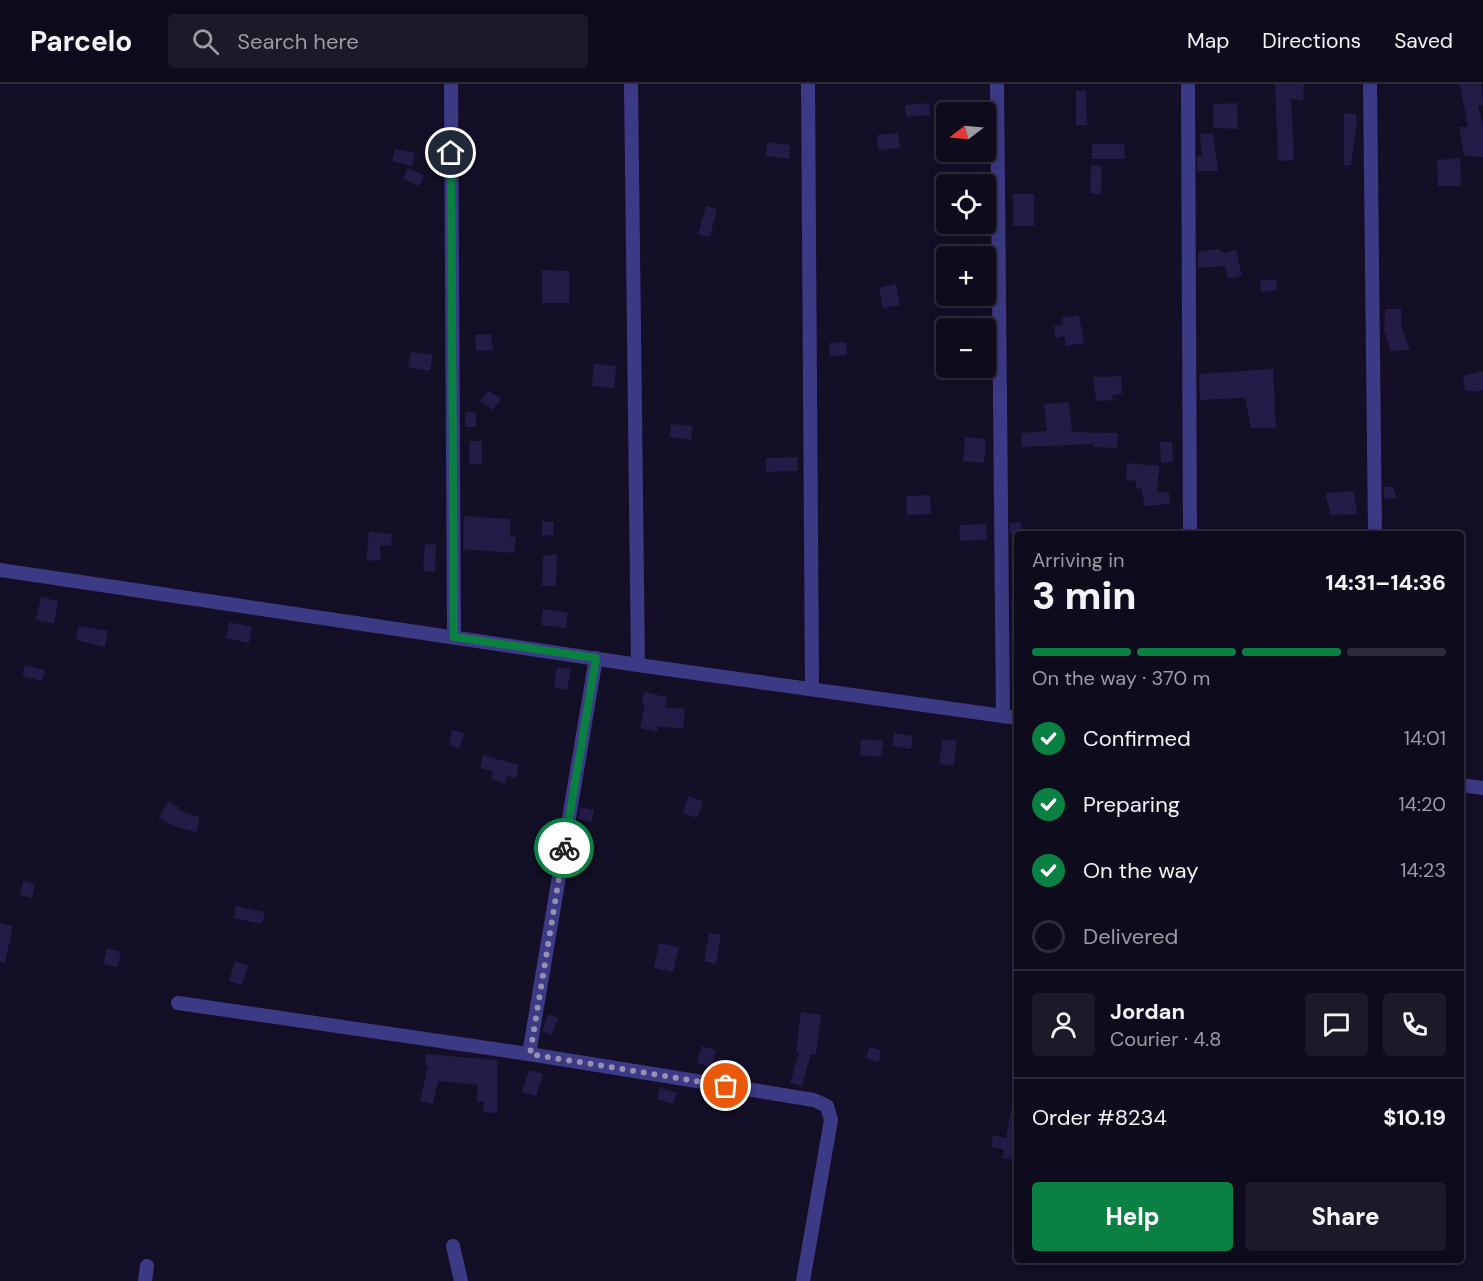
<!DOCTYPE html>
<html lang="en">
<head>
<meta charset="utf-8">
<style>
	body { margin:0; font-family:"DM Sans",sans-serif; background:#1c1929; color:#f1f3f6; height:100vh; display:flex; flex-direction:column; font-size:22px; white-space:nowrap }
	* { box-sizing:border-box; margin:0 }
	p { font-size:20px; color:#9b9ba3 }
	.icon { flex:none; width:33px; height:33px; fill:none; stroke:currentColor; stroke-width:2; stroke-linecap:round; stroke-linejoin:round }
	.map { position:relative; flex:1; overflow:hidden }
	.drawer { position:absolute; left:1014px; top:447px; width:450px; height:732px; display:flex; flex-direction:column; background:#0e0b1c; border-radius:6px; box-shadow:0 3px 15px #0003,0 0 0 2px #2e2b3b }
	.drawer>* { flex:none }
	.needle { width:39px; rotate:254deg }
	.buttons { position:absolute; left:936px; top:18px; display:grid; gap:12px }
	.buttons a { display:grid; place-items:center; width:60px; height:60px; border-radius:6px; background:#0e0b1c; box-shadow:0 3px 15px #0003,0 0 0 2px #2e2b3b; font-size:30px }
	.pin { position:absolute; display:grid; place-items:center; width:51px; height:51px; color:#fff; margin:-26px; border:3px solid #fff; border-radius:50%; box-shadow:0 2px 6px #0007 }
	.courier { position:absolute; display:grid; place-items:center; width:60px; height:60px; margin:-30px; border:4px solid #0b8043; border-radius:50%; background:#fff; color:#222; box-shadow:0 2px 8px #0007 }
	.head em { font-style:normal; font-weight:800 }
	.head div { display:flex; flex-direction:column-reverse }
	.head { display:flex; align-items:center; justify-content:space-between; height:102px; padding:0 18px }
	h1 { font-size:39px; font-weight:800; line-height:45px }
	.bar { display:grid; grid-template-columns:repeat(4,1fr); gap:9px 6px; align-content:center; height:72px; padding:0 18px }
	.bar i { height:8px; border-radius:4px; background:#2e2b3b }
	.bar .current { background:#0b8043 }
	.bar p { grid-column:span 4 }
	.line { display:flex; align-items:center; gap:15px; padding:0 18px; border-top:2px solid #2e2b3b }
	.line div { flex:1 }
	.round { display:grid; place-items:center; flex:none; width:63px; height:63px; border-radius:6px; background:#1c1929 }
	ol { padding:0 18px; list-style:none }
	li { display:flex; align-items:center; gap:18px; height:66px }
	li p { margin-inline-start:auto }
	li .icon { padding:6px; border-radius:50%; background:#0b8043; color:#fff; stroke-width:4 }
	li:last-child { color:#9b9ba3 }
	li i { width:33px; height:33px; border:3px solid #2e2b3b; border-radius:50% }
	.primary-button { display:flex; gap:12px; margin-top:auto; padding:12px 18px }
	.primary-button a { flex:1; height:69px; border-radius:6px; background:#0b8043; color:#fff; font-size:24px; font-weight:800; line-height:69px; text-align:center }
	.primary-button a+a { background:#1c1929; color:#f1f3f6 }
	header { display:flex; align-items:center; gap:36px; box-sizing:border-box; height:84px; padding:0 30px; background:#0e0b1c; border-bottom:2px solid #2e2b3b }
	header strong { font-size:28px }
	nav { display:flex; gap:33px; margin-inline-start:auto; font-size:21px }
	.search { width:420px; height:54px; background:#1c1929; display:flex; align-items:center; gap:15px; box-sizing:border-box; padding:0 21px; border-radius:6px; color:#9b9ba3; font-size:22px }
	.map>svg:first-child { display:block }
	.building { fill:#241b47 }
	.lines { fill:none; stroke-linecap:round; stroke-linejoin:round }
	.street { stroke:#3d3a85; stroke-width:14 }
	.done { stroke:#948fb3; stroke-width:6; stroke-dasharray:0 10.8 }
	.route { stroke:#0b8043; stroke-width:8 }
</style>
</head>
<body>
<header>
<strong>Parcelo</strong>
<div class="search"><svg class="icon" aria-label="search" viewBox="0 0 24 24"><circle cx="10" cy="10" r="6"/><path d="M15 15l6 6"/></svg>Search here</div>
<nav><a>Map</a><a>Directions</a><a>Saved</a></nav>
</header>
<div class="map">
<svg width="1483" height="1197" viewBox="0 0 1483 1197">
	<rect width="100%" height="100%" fill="#130f26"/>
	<path class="building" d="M1275 0H1304L1303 16 1291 15 1294 76 1278 77Z
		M1460 0H1481L1483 21 1478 22 1483 43V73L1464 72 1459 43H1468Z
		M1086 6 1087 41H1076V7Z
		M929 19 930 31 906 33 905 21Z
		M1237 19 1238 45 1213 44V20Z
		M1344 29 1356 30 1357 38 1351 81H1344Z
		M898 49 900 64 878 66 877 51Z
		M1213 49 1218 87H1197V72H1202L1200 50Z
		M767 58 790 61 789 75 766 72Z
		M1092 60H1124L1125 75H1092Z
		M395 65 415 69 412 82 392 77Z
		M1460 74 1461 102H1438L1437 76Z
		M1091 81 1102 82 1101 110 1090 109Z
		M408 84 424 91 419 102 403 95Z
		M1013 110H1034V142H1013Z
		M706 122 717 125 710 153 698 150Z
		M1219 165 1223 169 1236 166 1242 192 1228 195 1225 182 1198 184V168Z
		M542 186 569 187V219H542Z
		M1276 195 1277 206 1261 208 1260 197Z
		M896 200 900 221 883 224 879 204Z
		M1385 225H1401V243L1410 266 1391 267 1384 247Z
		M1079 231 1084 259 1066 262 1064 252 1056 254 1054 242 1063 241 1062 234Z
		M491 250 493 266 476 267 475 251Z
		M846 258 847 271 830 272 829 259Z
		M411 268 433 271 430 287 408 283Z
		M594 280 616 282 614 304 592 302Z
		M1273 285 1276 344H1251L1245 314 1200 316 1199 290Z
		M1483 287V306L1477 308 1465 306 1463 292Z
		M1121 292 1122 310 1112 311 1113 316 1096 317 1093 293Z
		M488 306 501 315 493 326 480 317Z
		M1069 318 1072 348 1118 349 1117 364 1094 363V360L1022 363 1021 349 1047 347 1044 320Z
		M465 328 476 329V343H465Z
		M671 340 693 342 691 356 669 353Z
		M965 353 986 355 984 379 963 377Z
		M469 357H482V380H469Z
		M1160 358H1172L1173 378 1161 379Z
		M797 373V387L766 388V374Z
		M1127 379 1159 382 1157 409 1169 408 1170 420 1144 422 1142 405 1136 404V397L1126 396Z
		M1384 403H1393L1397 414 1384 415Z
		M1354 407 1357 430 1331 431 1326 412 1327 409Z
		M930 411 931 430 907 431 906 412Z
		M464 432 510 435V453H516L514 469 463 465Z
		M542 437 554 438 553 451 542 452Z
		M1021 438 1022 450H1010V439Z
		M986 440 987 456 960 457 959 441Z
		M369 448 392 450 391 462 380 461 381 476 366 477Z
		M425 460 436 461 435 488 423 487Z
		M557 470 556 502H542L543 472Z
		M41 513 58 517 54 539 36 536Z
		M543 525 568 529 566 544 541 541Z
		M229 538 252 543 249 559 226 554Z
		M79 542 108 547 105 563 76 556Z
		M25 581 45 586 42 597 22 592Z
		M557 583 571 585 567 606 554 603Z
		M644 608 667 613 665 623 685 625 683 645 658 642 657 648 640 644 645 621 642 620Z
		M452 646 464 649 460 664 449 661Z
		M894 649 913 652 911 665 892 662Z
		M861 655 883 657 881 673 860 671Z
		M943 655 957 657 954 682 939 679Z
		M483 671 519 681 516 694 507 692 505 700 491 695 493 687 480 684Z
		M688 712 703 717 697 734 683 729Z
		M168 717 179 723 177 726 200 733 196 748 176 743 159 734Z
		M580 723 594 726 592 738 578 735Z
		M23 797 35 800 32 814 20 811Z
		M236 822 265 828 262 840 234 834Z
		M0 839 13 842 5 879 0 878Z
		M709 849 721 851 716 880 704 877Z
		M659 859 679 863 673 888 654 884Z
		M107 864 121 868 117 883 103 880Z
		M235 877 248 881 242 901 229 897Z
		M801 928 821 931 816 971 811 970 802 1002 790 999 799 969 796 968Z
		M548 930 559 934 551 951 542 947Z
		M702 962 716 966 712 983 697 979Z
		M869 963 881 966 879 978 866 974Z
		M426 970 497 976V1029L483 1028 484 1018 477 1017 478 1001 438 997 433 1020 420 1017 428 982H425Z
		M529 986 543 990 536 1012 522 1008Z
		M660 1004 677 1009 673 1020 657 1015Z
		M1011 1025 1017 1026V1076L1002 1074 1004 1066 991 1063 993 1051 1006 1054Z"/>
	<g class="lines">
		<path class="street" d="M451 0 454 553
			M631 0 638 581
			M808 0 812 604
			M997 0 1003 632
			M1188 0 1190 450
			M1370 0 1375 450
			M0 486 638 581 1017 634
			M1461 701 1483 704
			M178 919 529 970 814 1016 827 1022 831 1036 803 1197
			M529 970 596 574
			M453 1162 461 1197
			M145 1197 147 1182"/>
	</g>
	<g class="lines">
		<path class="done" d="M564 764 530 970 726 1002"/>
		<path class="route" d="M451 69 454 553 596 574 564 764"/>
	</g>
</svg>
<div class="buttons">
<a><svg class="needle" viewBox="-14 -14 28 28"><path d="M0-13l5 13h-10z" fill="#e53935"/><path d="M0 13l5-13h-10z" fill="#9b9ba3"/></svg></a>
<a><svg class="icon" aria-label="locate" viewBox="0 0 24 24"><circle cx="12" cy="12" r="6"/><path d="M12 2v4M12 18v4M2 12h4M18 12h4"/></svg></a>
<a>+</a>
<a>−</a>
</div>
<div class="pin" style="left:726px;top:1002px;background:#ea580c"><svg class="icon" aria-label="bag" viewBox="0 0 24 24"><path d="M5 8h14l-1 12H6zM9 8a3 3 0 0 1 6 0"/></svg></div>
<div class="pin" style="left:451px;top:69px;background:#1f2937"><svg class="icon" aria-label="home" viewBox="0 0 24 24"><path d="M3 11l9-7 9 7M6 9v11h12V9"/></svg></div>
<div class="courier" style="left:564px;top:764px"><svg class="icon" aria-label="bike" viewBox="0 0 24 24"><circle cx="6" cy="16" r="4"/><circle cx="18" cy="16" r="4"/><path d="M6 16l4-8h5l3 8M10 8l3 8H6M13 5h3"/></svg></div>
<section class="drawer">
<div class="head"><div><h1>3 min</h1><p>Arriving in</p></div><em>14:31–14:36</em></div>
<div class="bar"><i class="current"></i><i class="current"></i><i class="current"></i><i></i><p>On the way · 370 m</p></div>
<ol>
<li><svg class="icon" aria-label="check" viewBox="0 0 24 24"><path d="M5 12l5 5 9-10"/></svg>Confirmed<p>14:01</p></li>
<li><svg class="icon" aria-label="check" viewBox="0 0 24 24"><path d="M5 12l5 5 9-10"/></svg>Preparing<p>14:20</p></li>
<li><svg class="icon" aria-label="check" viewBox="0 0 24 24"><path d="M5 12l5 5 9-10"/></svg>On the way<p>14:23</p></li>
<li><i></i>Delivered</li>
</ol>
<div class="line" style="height:108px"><a class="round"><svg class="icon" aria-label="person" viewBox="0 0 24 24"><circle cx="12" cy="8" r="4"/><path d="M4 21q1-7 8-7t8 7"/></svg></a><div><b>Jordan</b><p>Courier · 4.8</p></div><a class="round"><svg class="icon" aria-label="chat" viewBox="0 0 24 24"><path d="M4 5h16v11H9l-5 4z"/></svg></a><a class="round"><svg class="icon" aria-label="phone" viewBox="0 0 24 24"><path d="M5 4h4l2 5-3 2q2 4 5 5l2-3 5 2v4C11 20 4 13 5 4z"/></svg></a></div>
<div class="line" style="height:78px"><div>Order #8234</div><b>$10.19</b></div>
<div class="primary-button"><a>Help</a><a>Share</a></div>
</section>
</div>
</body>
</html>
